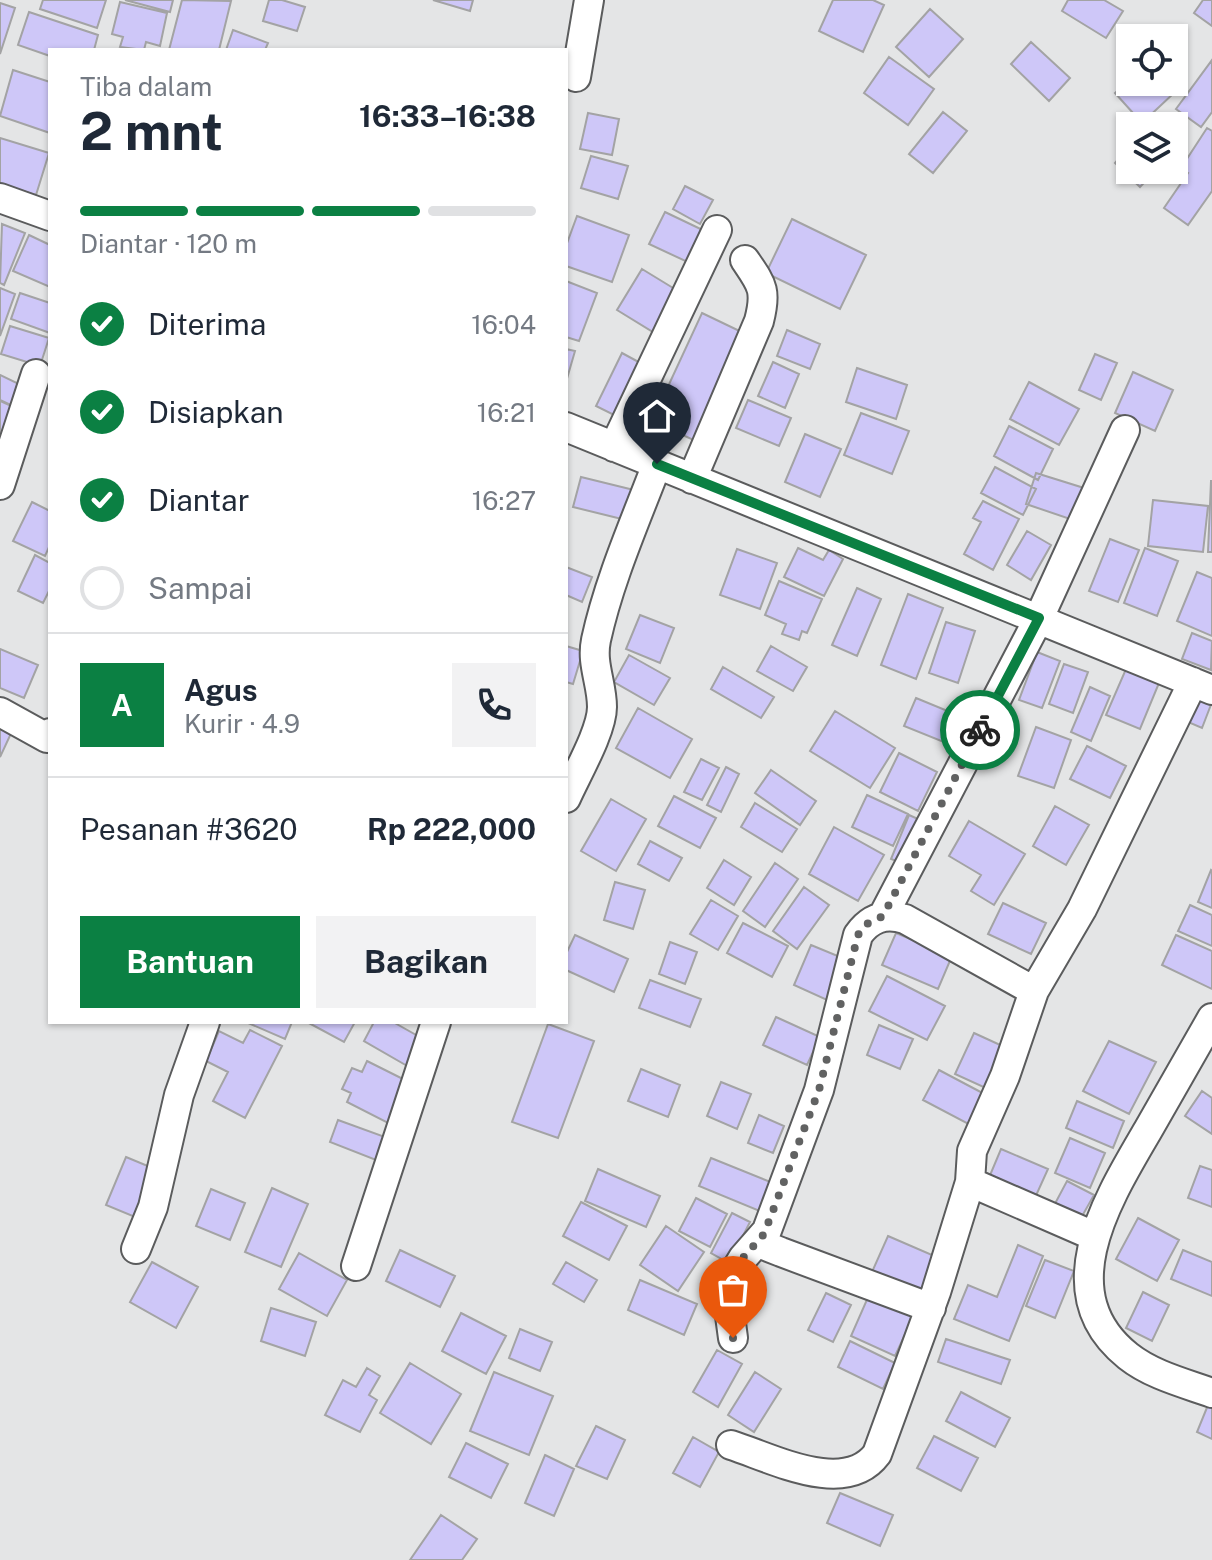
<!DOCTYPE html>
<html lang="id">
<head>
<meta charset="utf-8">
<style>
	body { margin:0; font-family:"Public Sans",sans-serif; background:#f2f2f3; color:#1f2937; height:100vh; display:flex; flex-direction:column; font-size:30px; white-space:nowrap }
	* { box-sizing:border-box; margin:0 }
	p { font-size:26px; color:#747a83 }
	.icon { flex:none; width:44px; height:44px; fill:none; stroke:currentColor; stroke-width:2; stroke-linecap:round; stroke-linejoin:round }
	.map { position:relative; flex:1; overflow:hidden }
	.drawer { position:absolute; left:48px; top:48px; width:520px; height:976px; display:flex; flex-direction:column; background:#fff; border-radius:0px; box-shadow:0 2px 6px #0004 }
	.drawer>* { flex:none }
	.fabs { position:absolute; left:1116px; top:24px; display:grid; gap:16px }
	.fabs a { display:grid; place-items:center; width:72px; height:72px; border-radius:0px; background:#fff; box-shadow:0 2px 6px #0004; font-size:40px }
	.pin { position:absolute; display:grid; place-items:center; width:68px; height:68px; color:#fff; margin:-82px -34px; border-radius:50% 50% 50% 0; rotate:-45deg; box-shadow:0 0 8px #0007 }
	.pin .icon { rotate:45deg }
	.courier { position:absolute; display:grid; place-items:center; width:80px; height:80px; margin:-40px; border:6px solid #0b8043; border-radius:50%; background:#fff; color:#222; box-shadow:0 2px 10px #0007 }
	.summary em { font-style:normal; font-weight:700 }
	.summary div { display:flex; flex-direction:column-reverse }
	.summary { display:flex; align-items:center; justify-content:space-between; height:136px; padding:0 32px }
	h1 { font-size:52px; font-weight:700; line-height:60px }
	.bar { display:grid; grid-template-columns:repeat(4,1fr); gap:12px 8px; align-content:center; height:96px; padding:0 32px }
	.bar i { height:10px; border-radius:6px; background:#e0e1e3 }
	.bar .on { background:#0b8043 }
	.bar p { grid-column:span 4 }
	.line { display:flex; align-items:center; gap:20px; padding:0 32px; border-top:2px solid #e0e1e3 }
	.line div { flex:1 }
	.round { display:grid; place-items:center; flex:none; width:84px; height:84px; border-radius:0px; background:#f2f2f3 }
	ol { padding:0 32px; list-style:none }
	li { display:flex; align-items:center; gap:24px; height:88px }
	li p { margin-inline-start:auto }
	li .icon { padding:8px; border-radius:50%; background:#0b8043; color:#fff; stroke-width:4 }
	li:last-child { color:#747a83 }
	li i { width:44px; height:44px; border:4px solid #e0e1e3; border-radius:50% }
	.button { display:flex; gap:16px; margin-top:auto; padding:16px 32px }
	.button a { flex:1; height:92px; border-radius:0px; background:#0b8043; color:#fff; font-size:32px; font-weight:700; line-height:92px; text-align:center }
	.button a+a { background:#f2f2f3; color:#1f2937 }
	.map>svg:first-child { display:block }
	.building { fill:#cec7f8; stroke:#a3a3a4; stroke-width:2 }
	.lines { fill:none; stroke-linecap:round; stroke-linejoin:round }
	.minor-casing { stroke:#5b5c5d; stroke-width:32 }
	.minor { stroke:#fff; stroke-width:28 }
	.done { stroke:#616262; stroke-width:8; stroke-dasharray:0 14.4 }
	.route { stroke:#0b8043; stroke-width:10 }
</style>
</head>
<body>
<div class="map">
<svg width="1212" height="1560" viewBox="0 0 1212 1560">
	<rect width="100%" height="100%" fill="#e4e5e6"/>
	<path class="building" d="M43 0H106L97 28 40 9Z
		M125 0H173L170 12Z
		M182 0 231 1 219 50H169Z
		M269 0H282L305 7 297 31 263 21Z
		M433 0H473L470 11Z
		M833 0H873L884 5 863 52 819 31Z
		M1068 0H1104L1123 11 1106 38 1062 11Z
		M1203 0H1212V26L1194 13Z
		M120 2 167 13 160 46 146 42 144 50 120 47 123 37 112 34Z
		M0 3 15 8 0 54Z
		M930 9 963 39 929 77 896 47Z
		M29 12 98 35 94 50H50V56L18 45Z
		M233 30 268 43 265 50H226Z
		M1031 42 1070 78 1049 101 1011 64Z
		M889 57 934 89 908 125 864 93Z
		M1212 60V112L1201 127 1176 109Z
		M13 70 50 82V133L0 116Z
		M1130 79V82H1165L1175 92 1142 123 1115 93Z
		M943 112 967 131 933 173 909 154Z
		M588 113 619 119 612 155 580 149Z
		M1207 128 1212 131V191L1188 225 1164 208 1188 173 1181 168Z
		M0 138 49 153 36 195 0 184Z
		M1130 146V170H1156L1140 187 1115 163Z
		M591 156 628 166 618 199 581 188Z
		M685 186 713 200 700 224 673 209Z
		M665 212 709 233 694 265 649 244Z
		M577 216 629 235 612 282 566 266V246Z
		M792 219 866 255 840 309 766 273Z
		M2 224 25 233 4 285 0 283Z
		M29 235 50 245V287L13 271Z
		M642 269 678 291 653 332 617 310Z
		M566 281 597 293 579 341 566 337Z
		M0 288 15 294 0 336Z
		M20 293 50 303V333L11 319Z
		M702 313 750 336 700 443 652 421Z
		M10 326 49 338 40 366 1 354Z
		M787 330 820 344 810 369 777 356Z
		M566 349 575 351 566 382Z
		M622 353 646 366 620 418 596 406Z
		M1095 354 1117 363 1101 400 1079 390Z
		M773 362 799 374 785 408 758 396Z
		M857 368 907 385 896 419 846 402Z
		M1133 372 1173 390 1155 431 1115 413Z
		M0 375 25 387 15 407 0 400Z
		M1029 382 1079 409 1059 445 1010 419Z
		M748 400 791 418 779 446 736 428Z
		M0 401 18 409 5 434 0 432Z
		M861 413 909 431 892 474 844 455Z
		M1009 426 1053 449 1038 480 994 456Z
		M805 434 841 449 820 497 785 482Z
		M995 467 1036 489 1023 515 981 493Z
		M1036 473 1084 488 1073 520 1026 504Z
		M581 477 638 491 630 521 573 507Z
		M1211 481H1212V552H1208Z
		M1153 500 1208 506 1203 552 1148 546Z
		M983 501 1019 519 993 570 964 554 981 522 973 518Z
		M32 502 50 511V545L45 556 13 541Z
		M1027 531 1051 545 1031 580 1007 565Z
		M1110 539 1139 550 1118 602 1089 591Z
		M798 548 823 560 829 550 843 559 824 596 784 577Z
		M1145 548 1178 561 1157 616 1124 603Z
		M737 549 777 563 760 609 720 595Z
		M35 555 50 563V589L43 603 18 591Z
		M566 567 592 577 582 602 566 595Z
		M1197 572 1212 578V636L1177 621Z
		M779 581 822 599 807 633 802 631 799 640 782 634 786 624 765 615Z
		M857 588 881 599 857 656 832 645Z
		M908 594 943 608 916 679 881 665Z
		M640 615 674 628 660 663 626 649Z
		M946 622 975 631 958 683 929 673Z
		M1192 633 1212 641 1211 670 1182 659Z
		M566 646 583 651 573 684 566 682Z
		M771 646 807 667 793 691 757 671Z
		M0 649 38 665 24 698 0 688Z
		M1037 652 1060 661 1042 708 1019 700Z
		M629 655 670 678 654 705 614 682Z
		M1064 664 1088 672 1073 713 1049 704Z
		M723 667 774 697 761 718 711 689Z
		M1126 669 1159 683 1140 729 1106 715Z
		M1090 687 1110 696 1091 741 1071 732Z
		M1192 690 1212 702 1202 728 1181 719Z
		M916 698 972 721 961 749 904 726Z
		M638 708 692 739 670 778 616 748Z
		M835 711 895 748 870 788 810 751Z
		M0 721 14 727 0 757Z
		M1036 727 1071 740 1054 788 1018 776Z
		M1087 746 1126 766 1110 798 1070 779Z
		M899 753 937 772 918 811 880 792Z
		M701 759 719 768 702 800 684 792Z
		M726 767 739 774 721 812 707 805Z
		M771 770 816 801 800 825 755 793Z
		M867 795 908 814 893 846 852 827Z
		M674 796 716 818 700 848 658 826Z
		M611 799 646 819 616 871 581 851Z
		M755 803 797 829 782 852 741 827Z
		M1055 806 1089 825 1066 865 1033 846Z
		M909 815 927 823 909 866 891 859Z
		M969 821 1025 854 994 905 971 891 981 875 949 856Z
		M834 827 884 855 858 901 809 874Z
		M650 841 682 858 669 881 638 864Z
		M724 860 751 877 734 905 707 888Z
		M775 863 798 879 765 927 743 911Z
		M1211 870 1212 871V908L1198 902Z
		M615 882 645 890 633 929 604 920Z
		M804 887 829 905 797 949 773 931Z
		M711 900 738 916 718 950 690 934Z
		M1003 903 1046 923 1031 954 988 934Z
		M1190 905 1212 915V946L1178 931Z
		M743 923 788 946 772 977 727 953Z
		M896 933 952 956 938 989 882 965Z
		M575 935 628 959 614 992 566 970V954Z
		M1176 935 1212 951V989L1162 965Z
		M670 942 697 952 685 984 659 974Z
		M811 945 845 959 827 1000 794 985Z
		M887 976 945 1006 927 1040 869 1011Z
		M650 980 701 999 690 1027 639 1008Z
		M776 1017 820 1037 807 1065 763 1045Z
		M246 1022H292L285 1039Z
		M307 1022H355L344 1042Z
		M374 1022H393L425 1040 409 1067 364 1041Z
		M548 1024 594 1041 558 1138 512 1122Z
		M879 1025 913 1039 900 1069 867 1055Z
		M250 1030 282 1046 245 1118 213 1101 228 1072 206 1061 219 1031 243 1043Z
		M974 1033 1009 1049 990 1090 955 1074Z
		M1109 1041 1156 1062 1129 1114 1083 1091Z
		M367 1061 413 1084 392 1125 347 1102 351 1093 342 1089 352 1068 362 1072Z
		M641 1069 680 1085 668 1117 628 1101Z
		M939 1070 992 1098 976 1128 923 1100Z
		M721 1082 751 1094 737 1129 707 1116Z
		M1202 1091 1212 1098V1134L1185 1116Z
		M1077 1101 1124 1121 1113 1148 1066 1128Z
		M759 1115 784 1126 773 1153 748 1143Z
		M338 1120 385 1137 376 1160 330 1142Z
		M1070 1138 1105 1153 1090 1188 1055 1173Z
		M1001 1149 1048 1169 1034 1200 988 1180Z
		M126 1157 155 1169 135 1217 106 1205Z
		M711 1158 773 1183 762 1212 699 1186Z
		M1200 1166 1212 1170V1207L1188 1198Z
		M598 1169 660 1196 646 1227 585 1201Z
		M1067 1181 1094 1195 1076 1227 1050 1213Z
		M272 1188 308 1204 281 1267 245 1252Z
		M211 1189 245 1203 230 1240 196 1226Z
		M696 1198 727 1214 710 1247 679 1231Z
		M581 1202 627 1226 609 1260 563 1236Z
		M732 1213 750 1222 729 1263 711 1253Z
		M1138 1218 1179 1240 1157 1281 1116 1259Z
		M666 1226 704 1252 678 1291 640 1265Z
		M888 1236 939 1258 924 1293 872 1272Z
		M1018 1245 1043 1256 1009 1341 954 1319 968 1285 997 1297Z
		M400 1250 455 1276 440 1307 386 1281Z
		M1183 1250 1212 1262V1296L1171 1279Z
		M299 1253 347 1280 327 1316 279 1289Z
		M1045 1260 1074 1271 1055 1318 1026 1306Z
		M152 1262 198 1287 176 1328 130 1302Z
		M566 1262 597 1280 584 1302 553 1284Z
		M640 1280 697 1304 684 1335 628 1310Z
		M1143 1292 1169 1305 1152 1341 1126 1328Z
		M826 1293 851 1305 833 1342 808 1330Z
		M869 1295 914 1315 895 1356 851 1336Z
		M271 1308 316 1322 305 1356 261 1341Z
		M461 1313 506 1336 486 1374 442 1351Z
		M520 1329 552 1342 540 1371 509 1358Z
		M946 1339 1010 1360 1001 1384 938 1362Z
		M850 1341 895 1363 883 1389 838 1367Z
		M717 1350 742 1364 718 1407 693 1392Z
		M410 1363 461 1394 431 1444 380 1413Z
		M367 1368 380 1376 369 1395 377 1400 360 1432 325 1415 343 1380 356 1387Z
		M494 1372 553 1396 529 1455 470 1431Z
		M755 1372 781 1389 754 1432 728 1415Z
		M961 1392 1010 1418 995 1447 946 1421Z
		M1208 1405 1212 1406V1439L1197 1432Z
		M596 1426 625 1440 607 1479 576 1466Z
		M934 1436 978 1458 961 1491 917 1468Z
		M693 1437 719 1452 700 1487 673 1473Z
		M466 1443 508 1464 491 1498 449 1477Z
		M545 1455 574 1469 554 1516 525 1503Z
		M840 1493 893 1515 880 1546 827 1523Z
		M441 1515 477 1539 462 1560H410Z"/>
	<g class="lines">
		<defs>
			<path id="minor" d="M576 77 589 0
				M0 198 50 216
				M566 427 1212 690
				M614 447 717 230
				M692 479 759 321C767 290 762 285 745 260
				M0 485 36 374
				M0 712 47 738 50 733
				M566 798C576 775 602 731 602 707 602 683 591 664 596 640 609 580 635 522 657 464
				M883 916 1039 618 1125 430
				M1212 1018C1191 1055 1169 1093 1148 1130 1109 1197 1048 1292 1128 1356 1152 1375 1184 1383 1212 1393
				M970 1182 1094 1236
				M136 1249 153 1207 179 1095 205 1022
				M356 1266 436 1022
				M931 1308 781 1252 766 1246 763 1241 819 1090 858 935C870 918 885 913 905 919L1034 991 1082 909 1193 682
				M733 1338 726 1286 743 1258 764 1234
				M731 1445C772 1458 845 1497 877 1454L936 1292 970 1182 972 1151 1005 1076 1034 991"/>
		</defs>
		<use href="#minor" class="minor-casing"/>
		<use href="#minor" class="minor"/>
	</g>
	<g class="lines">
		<path class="done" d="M733 1338 726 1286 743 1258 764 1234 819 1090 858 935 865 925 883 916 980 730"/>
		<path class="route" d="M657 464 1039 618 980 730"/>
	</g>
</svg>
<div class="fabs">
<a><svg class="icon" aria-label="locate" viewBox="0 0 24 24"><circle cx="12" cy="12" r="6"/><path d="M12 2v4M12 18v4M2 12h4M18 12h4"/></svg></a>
<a><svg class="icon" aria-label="layers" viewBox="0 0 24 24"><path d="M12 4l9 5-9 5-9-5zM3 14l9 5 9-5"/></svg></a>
</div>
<div class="pin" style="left:733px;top:1338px;background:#ea580c"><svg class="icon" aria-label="bag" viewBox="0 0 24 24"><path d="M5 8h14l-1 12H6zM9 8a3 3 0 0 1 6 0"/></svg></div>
<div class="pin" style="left:657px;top:464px;background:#1f2937"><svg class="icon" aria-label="home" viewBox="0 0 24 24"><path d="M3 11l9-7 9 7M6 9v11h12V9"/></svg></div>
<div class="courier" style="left:980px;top:730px"><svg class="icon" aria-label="bike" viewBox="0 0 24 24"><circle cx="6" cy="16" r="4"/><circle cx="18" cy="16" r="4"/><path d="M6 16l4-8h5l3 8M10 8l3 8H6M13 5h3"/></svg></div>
<section class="drawer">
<div class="summary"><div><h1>2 mnt</h1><p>Tiba dalam</p></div><em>16:33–16:38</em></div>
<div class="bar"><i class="on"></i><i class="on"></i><i class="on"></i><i></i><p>Diantar · 120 m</p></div>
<ol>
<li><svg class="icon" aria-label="check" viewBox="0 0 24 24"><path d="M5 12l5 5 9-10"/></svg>Diterima<p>16:04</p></li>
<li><svg class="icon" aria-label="check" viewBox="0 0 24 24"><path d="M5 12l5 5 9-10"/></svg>Disiapkan<p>16:21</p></li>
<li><svg class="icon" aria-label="check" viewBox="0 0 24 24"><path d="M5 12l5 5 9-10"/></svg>Diantar<p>16:27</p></li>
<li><i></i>Sampai</li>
</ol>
<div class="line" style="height:144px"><b class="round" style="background:#0b8043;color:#fff">A</b><div><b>Agus</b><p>Kurir · 4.9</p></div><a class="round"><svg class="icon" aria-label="phone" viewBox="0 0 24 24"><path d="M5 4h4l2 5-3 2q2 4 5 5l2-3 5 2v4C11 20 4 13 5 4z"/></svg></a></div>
<div class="line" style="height:104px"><div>Pesanan #3620</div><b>Rp 222,000</b></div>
<div class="button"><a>Bantuan</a><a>Bagikan</a></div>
</section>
</div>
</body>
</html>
